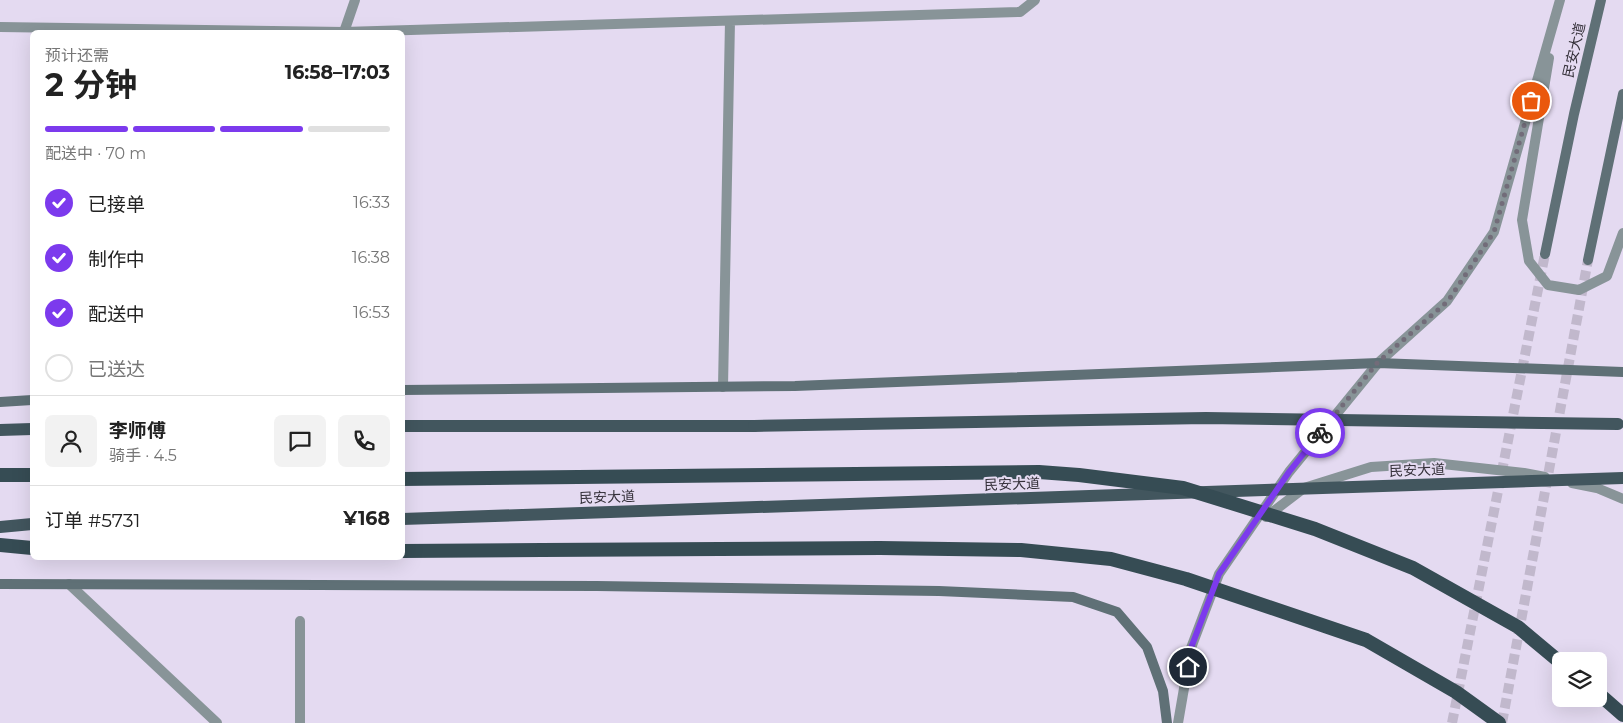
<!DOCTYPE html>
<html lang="zh">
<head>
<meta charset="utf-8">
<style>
	body { margin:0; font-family:Montserrat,"Noto Sans SC",sans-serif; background:#f2f2f2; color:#222; height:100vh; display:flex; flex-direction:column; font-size:19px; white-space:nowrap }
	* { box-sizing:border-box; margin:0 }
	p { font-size:16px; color:#767676 }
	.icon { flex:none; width:28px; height:28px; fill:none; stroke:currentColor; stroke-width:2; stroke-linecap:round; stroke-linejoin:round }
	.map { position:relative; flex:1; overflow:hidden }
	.details { position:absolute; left:30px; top:30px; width:375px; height:530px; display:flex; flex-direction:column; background:#fff; border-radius:8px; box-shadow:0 5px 20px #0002 }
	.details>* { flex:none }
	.controls { position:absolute; left:1552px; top:652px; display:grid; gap:10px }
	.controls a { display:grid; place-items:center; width:55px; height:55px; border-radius:8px; background:#fff; box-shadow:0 5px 20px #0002; font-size:25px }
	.pin { position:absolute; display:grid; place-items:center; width:42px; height:42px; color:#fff; margin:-21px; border:2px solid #fff; border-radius:50%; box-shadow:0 1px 5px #0007 }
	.courier { position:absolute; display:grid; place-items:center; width:50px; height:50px; margin:-25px; border:4px solid #7c3aed; border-radius:50%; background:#fff; color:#222; box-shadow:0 1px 6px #0007 }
	.summary em { font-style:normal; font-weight:700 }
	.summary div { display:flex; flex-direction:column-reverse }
	.summary { display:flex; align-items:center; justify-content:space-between; height:85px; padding:0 15px }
	h1 { font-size:32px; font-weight:700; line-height:38px }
	.bar { display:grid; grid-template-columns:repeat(4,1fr); gap:8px 5px; align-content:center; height:60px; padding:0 15px }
	.bar i { height:6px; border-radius:4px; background:#e0e0e0 }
	.bar .current { background:#7c3aed }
	.bar p { grid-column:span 4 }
	.line { display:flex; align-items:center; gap:12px; padding:0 15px; border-top:1px solid #e0e0e0 }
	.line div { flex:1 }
	.round { display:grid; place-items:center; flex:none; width:52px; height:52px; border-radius:8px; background:#f2f2f2 }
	ol { padding:0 15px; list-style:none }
	li { display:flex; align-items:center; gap:15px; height:55px }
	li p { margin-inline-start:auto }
	li .icon { padding:5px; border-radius:50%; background:#7c3aed; color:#fff; stroke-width:4 }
	li:last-child { color:#767676 }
	li i { width:28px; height:28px; border:2px solid #e0e0e0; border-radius:50% }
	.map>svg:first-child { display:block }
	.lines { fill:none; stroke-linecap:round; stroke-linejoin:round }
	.secondary-tunnel { stroke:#c1b8cc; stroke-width:10; stroke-dasharray:10 5; stroke-linecap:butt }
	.service { stroke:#889498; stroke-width:10 }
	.minor { stroke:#889498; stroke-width:10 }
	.tertiary { stroke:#889498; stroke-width:10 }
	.secondary { stroke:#5f7076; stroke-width:10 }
	.primary { stroke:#42565e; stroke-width:12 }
	.trunk { stroke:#364c54; stroke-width:14 }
	.primary-bridge { stroke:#42565e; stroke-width:12 }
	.trunk-bridge { stroke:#364c54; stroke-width:14 }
	.done { stroke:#726c79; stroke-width:5; stroke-dasharray:0 9 }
	.route { stroke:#7c3aed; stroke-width:6 }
	.labels { text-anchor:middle; stroke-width:4; stroke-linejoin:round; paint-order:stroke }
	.street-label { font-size:14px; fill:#343039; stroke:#e4daf1 }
</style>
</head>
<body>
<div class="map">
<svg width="1623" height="723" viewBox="0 0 1623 723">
	<rect width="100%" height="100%" fill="#e4daf1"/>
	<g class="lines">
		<path class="secondary-tunnel" d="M1452 723 1545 254
			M1502 723 1588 260"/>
		<path class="service" d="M69 584 217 723
			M300 723V621"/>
		<path class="minor" d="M0 27 344 32 1020 12 1035 0
			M344 32 355 0
			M723 387 730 21"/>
		<path class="tertiary" d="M1549 58 1522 220 1529 261 1548 285 1579 290 1607 276 1623 233
			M1572 483 1597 488 1623 499
			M1266 517 1304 488 1371 467 1434 463 1524 473 1545 477
			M1178 723 1191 648 1219 574 1289 472 1378 363 1447 301 1494 232 1560 0"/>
		<path class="secondary" d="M1545 254 1574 114 1601 0
			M1588 260 1623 94
			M402 390 795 386 1378 363 1623 372
			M0 402 32 400
			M0 584 597 586 939 591 1073 597 1117 612 1147 647 1163 691 1167 723"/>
		<path class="primary" d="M402 426H754
			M0 430 32 429
			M0 527 32 524"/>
		<path class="trunk" d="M0 475H32
			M0 545 32 548
			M402 551 542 550
			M1599 694 1623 715"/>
		<path class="primary-bridge" d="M754 426 1206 418 1618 424
			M402 519 1623 478"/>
		<path class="trunk-bridge" d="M402 479 1039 472 1079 475 1183 488 1315 529 1413 568 1518 627 1561 663
			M542 550 880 548 1021 550 1111 559 1186 579 1366 640 1456 692 1499 723"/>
	</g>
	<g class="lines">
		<path class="done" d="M1320 433 1378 362 1448 301 1494 232 1531 101"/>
		<path class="route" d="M1188 667 1191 648 1219 574 1289 472 1320 433"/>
	</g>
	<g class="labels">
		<g class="street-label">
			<text transform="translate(1574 50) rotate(-77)" y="5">民安大道</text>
			<text transform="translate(1417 470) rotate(-2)" y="5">民安大道</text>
			<text transform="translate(1012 484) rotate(-2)" y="5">民安大道</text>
			<text transform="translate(607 497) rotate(-2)" y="5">民安大道</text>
		</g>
	</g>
</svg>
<div class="controls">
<a><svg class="icon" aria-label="layers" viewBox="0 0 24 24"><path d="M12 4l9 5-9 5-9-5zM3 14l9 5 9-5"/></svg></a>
</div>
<div class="pin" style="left:1531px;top:101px;background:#ea580c"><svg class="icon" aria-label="bag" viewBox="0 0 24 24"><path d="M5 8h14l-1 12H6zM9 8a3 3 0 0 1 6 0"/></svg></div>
<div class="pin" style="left:1188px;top:667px;background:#1f2937"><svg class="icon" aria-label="home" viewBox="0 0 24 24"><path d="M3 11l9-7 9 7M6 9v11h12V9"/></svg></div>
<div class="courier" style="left:1320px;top:433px"><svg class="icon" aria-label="bike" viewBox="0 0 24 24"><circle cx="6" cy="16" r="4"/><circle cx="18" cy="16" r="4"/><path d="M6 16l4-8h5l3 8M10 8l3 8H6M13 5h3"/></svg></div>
<section class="details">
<div class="summary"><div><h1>2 分钟</h1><p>预计还需</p></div><em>16:58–17:03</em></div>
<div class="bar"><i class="current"></i><i class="current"></i><i class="current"></i><i></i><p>配送中 · 70 m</p></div>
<ol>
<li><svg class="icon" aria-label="check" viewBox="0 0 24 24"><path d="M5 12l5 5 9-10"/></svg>已接单<p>16:33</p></li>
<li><svg class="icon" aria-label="check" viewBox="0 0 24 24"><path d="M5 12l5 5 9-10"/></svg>制作中<p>16:38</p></li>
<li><svg class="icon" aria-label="check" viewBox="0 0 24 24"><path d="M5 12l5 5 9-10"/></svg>配送中<p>16:53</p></li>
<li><i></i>已送达</li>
</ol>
<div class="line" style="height:90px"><a class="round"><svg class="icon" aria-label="person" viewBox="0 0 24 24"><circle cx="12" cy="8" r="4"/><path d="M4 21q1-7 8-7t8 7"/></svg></a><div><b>李师傅</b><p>骑手 · 4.5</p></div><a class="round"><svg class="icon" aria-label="chat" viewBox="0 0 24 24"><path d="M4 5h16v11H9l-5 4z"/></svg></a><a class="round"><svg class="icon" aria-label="phone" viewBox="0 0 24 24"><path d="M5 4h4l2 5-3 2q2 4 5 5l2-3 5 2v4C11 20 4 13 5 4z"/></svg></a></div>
<div class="line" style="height:65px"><div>订单 #5731</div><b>¥168</b></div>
</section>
</div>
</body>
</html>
